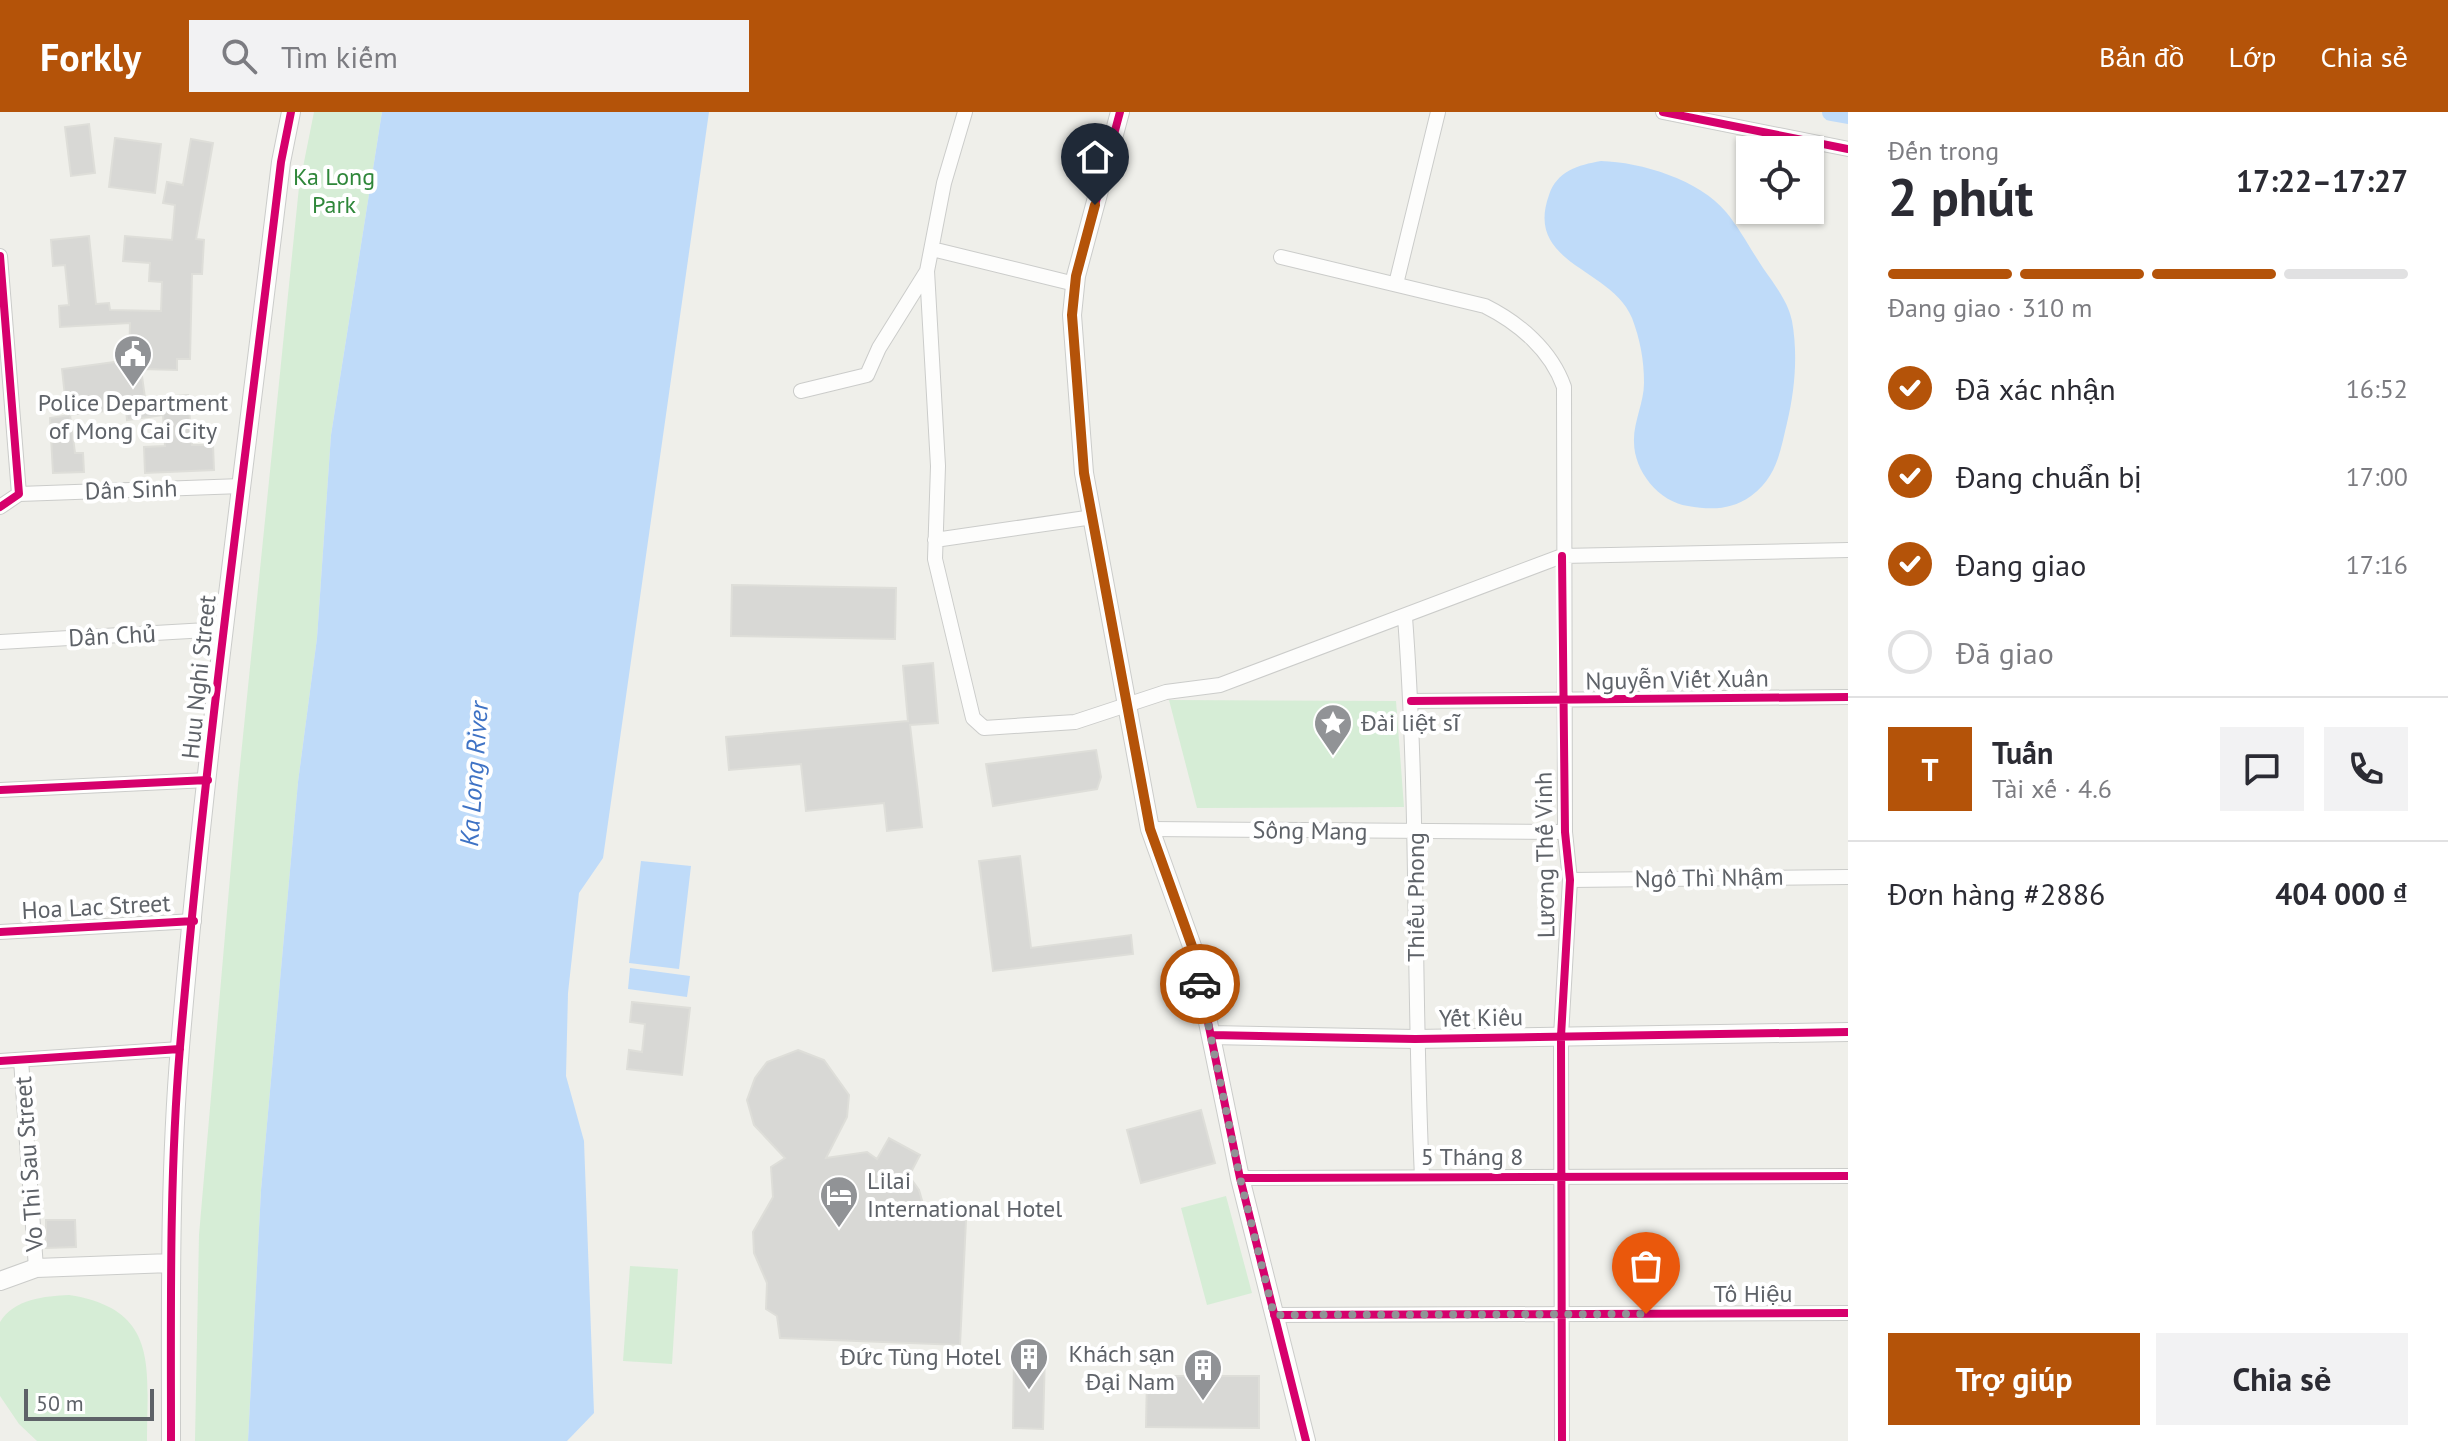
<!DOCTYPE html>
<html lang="vi">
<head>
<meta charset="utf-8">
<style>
	body { margin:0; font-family:"PT Sans",sans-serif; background:#f2f2f3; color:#2b2b33; height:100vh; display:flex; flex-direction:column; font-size:30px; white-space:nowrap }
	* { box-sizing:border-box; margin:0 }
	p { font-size:26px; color:#7c7c81 }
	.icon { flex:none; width:44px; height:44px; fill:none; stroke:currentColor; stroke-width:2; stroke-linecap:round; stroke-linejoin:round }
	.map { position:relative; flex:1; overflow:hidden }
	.panel { display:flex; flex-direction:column; background:#fff; width:600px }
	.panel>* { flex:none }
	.controls { position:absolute; left:1736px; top:24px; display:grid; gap:16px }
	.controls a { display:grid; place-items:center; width:88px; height:88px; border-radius:0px; background:#fff; box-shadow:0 2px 6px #0004; font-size:40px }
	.scale { position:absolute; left:24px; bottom:20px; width:130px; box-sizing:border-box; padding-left:8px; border:4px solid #5e6268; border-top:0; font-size:22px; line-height:28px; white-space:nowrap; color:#5e6268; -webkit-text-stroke:6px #fff; paint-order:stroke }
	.pin { position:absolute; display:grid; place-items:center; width:68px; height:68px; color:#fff; margin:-82px -34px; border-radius:50% 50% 50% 0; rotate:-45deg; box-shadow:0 0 8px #0007 }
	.pin .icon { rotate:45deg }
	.courier { position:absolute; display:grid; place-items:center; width:80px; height:80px; margin:-40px; border:6px solid #b45309; border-radius:50%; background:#fff; color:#222; box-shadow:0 2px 10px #0007 }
	.head em { font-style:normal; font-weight:700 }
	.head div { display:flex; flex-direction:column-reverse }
	.head { display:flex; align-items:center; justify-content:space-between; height:136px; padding:0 40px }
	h1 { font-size:52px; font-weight:700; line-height:60px }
	.bar { display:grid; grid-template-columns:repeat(4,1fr); gap:12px 8px; align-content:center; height:96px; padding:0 40px }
	.bar i { height:10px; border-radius:6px; background:#e1e1e2 }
	.bar .current { background:#b45309 }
	.bar p { grid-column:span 4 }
	.line { display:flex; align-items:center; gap:20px; padding:0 40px; border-top:2px solid #e1e1e2 }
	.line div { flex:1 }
	.round { display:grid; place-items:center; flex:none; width:84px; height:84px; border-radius:0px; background:#f2f2f3 }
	ol { padding:0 40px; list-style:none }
	li { display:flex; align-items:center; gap:24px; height:88px }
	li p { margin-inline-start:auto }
	li .icon { padding:8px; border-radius:50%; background:#b45309; color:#fff; stroke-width:4 }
	li:last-child { color:#7c7c81 }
	li i { width:44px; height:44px; border:4px solid #e1e1e2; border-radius:50% }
	.cta { display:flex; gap:16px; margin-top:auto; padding:16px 40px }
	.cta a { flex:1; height:92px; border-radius:0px; background:#b45309; color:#fff; font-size:32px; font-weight:700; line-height:92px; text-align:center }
	.cta a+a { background:#f2f2f3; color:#2b2b33 }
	header { display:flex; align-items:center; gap:48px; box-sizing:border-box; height:112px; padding:0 40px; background:#b45309; color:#fff }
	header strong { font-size:38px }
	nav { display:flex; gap:44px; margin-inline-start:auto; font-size:28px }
	.search { width:560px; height:72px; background:#f2f2f3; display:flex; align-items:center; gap:20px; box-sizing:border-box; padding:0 28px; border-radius:0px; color:#7c7c81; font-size:30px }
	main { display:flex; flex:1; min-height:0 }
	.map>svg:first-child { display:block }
	.green { fill:#d6edd6 }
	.water { fill:#bfdbf9 }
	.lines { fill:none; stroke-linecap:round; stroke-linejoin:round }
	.canal { stroke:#bfdbf9; stroke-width:18 }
	.building { fill:#d8d8d5; stroke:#deded9; stroke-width:2 }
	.minor-casing { stroke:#cbccca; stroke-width:16 }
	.tertiary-casing { stroke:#cbccca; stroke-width:20 }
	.minor { stroke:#fdfdfc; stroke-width:14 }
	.tertiary { stroke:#fdfdfc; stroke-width:18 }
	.cycleway-casing { stroke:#fff; stroke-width:13 }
	.cycleway { stroke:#d6006c; stroke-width:8 }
	.done { stroke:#919396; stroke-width:8; stroke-dasharray:0 14.4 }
	.route { stroke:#b45309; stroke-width:10 }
	.labels { text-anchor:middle; stroke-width:8; stroke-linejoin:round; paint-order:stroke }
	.park-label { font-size:24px; fill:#2f873a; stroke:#fff }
	.poi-label { font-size:24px; fill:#5e6268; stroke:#fff; text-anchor:start }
	.street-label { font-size:24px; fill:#5e6268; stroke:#fff }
	.water-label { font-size:26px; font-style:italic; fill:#3f73c5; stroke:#fff }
</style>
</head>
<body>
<header>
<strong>Forkly</strong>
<div class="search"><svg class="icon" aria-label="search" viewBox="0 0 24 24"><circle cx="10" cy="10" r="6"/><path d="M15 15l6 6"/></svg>Tìm kiếm</div>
<nav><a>Bản đồ</a><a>Lớp</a><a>Chia sẻ</a></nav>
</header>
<main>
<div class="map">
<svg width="1848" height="1329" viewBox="0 0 1848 1329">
	<rect width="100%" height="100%" fill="#efefea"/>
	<path class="green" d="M314 0H382L331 323 317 526 298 670 261 1078 248 1329H195L199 1123 238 673 299 75Z
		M1169 588 1396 589 1404 695 1197 696Z
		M1226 1084 1252 1181 1207 1193 1181 1096Z
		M630 1154 678 1157 672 1252 623 1249Z
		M69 1183C160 1197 147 1256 147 1329H37L19 1312 0 1284V1210C14 1187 45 1184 69 1183Z"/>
	<path class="water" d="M382 0H709L603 746 579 781 568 881 566 964 584 1029 594 1301 567 1329H248L261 1078 298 670 317 526 331 323Z
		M1601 49C1641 50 1700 68 1726 100 1740 117 1751 138 1763 156 1774 172 1788 189 1792 209 1798 242 1795 278 1787 311 1780 340 1777 365 1751 384 1731 398 1712 398 1688 394 1659 390 1634 359 1634 330 1633 311 1644 291 1644 271 1644 248 1640 227 1632 206 1611 155 1524 153 1549 83 1557 59 1578 53 1601 49Z
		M641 749 691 754 679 857 629 851Z
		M630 856 690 864 687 885 628 877Z"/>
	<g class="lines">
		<path class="canal" d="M1831 0 1848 3"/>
	</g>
	<path class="building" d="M89 12 95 61 71 64 65 15Z
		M115 26 161 32 155 81 109 75Z
		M191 27 213 31 196 127 204 128 202 162H192L190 247H177V258L141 257 145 286 188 283 192 333H213L214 358 145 361 144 335 165 334 163 303 127 308 126 297 67 303 62 257 129 248 130 211 60 215 59 194 69 193 65 153 53 154 51 128 89 124 96 192 109 191 110 198 161 199 162 170 149 169 150 151 123 149 125 124 172 128 175 93 163 91 167 70 183 73Z
		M70 303 75 341H83L84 360 53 361 50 306Z
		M732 473 896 476 895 527 731 524Z
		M933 551 938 611 910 613 922 715 887 719 884 691 806 699 801 652 729 658 726 625 908 609 903 554Z
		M1096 638 1101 665 1097 677 993 694 986 652Z
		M1020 744 1031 836 1131 823 1133 842 993 859 979 749Z
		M632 890 690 896 682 963 627 957 629 938 642 940 645 912 630 910Z
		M798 938 824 948 849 983 847 1005 826 1046 867 1040 877 1047 889 1026 920 1043 909 1064 919 1078 927 1106 966 1108 960 1233 780 1226 777 1204 766 1197 767 1171 754 1141 753 1120 773 1085 771 1055 785 1046 754 1013 747 988 755 966 767 950Z
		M1201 998 1215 1051 1141 1071 1127 1018Z
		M46 1108H75L76 1135 46 1136Z
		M1014 1241H1045L1043 1317 1013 1316Z
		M1147 1264H1259V1316L1146 1315Z"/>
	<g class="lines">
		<defs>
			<path id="minor" d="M965 0 944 71 927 159 938 354 935 447 973 606 984 616 1075 610 1166 580 1220 573 1562 444 1848 438
				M1663 0 1848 37
				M932 137 1075 172
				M0 144 19 382 0 395
				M1281 145 1485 194C1519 211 1551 238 1564 275L1565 720 1570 768 1561 924 1562 1329
				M1396 172 1438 0
				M801 279 867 263 879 236 927 159
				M19 382 242 374
				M935 428 1093 405
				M1405 505C1419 692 1413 878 1422 1065
				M0 530 224 517
				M1411 589 1848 585
				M0 678 208 668
				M1150 717 1565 720
				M1570 768 1848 765
				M0 820 194 809
				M21 948 36 1156
				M0 949 180 937
				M1240 1066 1848 1064
				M1274 1203 1848 1201"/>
			<path id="tertiary" d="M1120 0 1076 164 1072 203 1084 361 1150 717 1193 837 1240 1066 1306 1329
				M1211 923 1415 927 1848 920
				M0 1169 36 1156 171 1151
				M171 1329C171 1198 169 1066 180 935 205 639 246 345 281 50L291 0"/>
		</defs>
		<use href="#minor" class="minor-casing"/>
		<use href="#tertiary" class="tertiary-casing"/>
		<use href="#minor" class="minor"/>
		<use href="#tertiary" class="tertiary"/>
		<defs>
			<path id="cycleway" d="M1120 0 1076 164 1072 203 1084 361 1150 717 1193 837 1240 1066 1306 1329
				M1663 0 1848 37
				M0 144 19 382 0 395
				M1411 589 1848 585
				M0 678 208 668
				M0 820 194 809
				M1211 923 1415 927 1848 920
				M0 949 180 937
				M1240 1066 1848 1064
				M1274 1203 1848 1201
				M171 1329C171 1198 169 1066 180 935 205 639 246 345 281 50L291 0
				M1562 1329 1561 924 1570 768 1565 720 1562 444"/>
		</defs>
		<use href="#cycleway" class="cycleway-casing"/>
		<use href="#cycleway" class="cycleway"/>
	</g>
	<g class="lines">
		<path class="done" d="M1200 872 1240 1066 1274 1203 1646 1202"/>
		<path class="route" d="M1095 93 1076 164 1072 203 1084 361 1150 717 1193 837 1200 872"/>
	</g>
	<defs>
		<symbol id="civic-pin" viewBox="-11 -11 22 30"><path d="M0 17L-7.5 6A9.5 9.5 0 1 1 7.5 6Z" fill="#919396" stroke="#fff"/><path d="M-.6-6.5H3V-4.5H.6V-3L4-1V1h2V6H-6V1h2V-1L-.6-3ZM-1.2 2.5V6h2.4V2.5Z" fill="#fff"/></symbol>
		<symbol id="sight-pin" viewBox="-11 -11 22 30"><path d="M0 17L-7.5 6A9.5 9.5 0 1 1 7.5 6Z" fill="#919396" stroke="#fff"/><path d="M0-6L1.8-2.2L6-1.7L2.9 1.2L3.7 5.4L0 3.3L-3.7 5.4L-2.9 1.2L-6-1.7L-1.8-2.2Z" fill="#fff"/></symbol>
		<symbol id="hotel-pin" viewBox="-11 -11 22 30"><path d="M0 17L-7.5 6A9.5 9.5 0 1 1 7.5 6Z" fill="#919396" stroke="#fff"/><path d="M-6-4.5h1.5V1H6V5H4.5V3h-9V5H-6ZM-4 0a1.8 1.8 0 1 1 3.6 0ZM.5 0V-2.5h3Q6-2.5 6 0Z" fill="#fff"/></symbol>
		<symbol id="building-pin" viewBox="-11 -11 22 30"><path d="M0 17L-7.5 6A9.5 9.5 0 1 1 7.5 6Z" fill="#919396" stroke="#fff"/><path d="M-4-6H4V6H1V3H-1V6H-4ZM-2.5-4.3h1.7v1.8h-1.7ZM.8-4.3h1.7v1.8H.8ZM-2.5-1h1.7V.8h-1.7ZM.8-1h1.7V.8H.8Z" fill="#fff"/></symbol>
	</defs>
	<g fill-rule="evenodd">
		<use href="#civic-pin" x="111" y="220" width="44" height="60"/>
		<use href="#sight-pin" x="1311" y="589" width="44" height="60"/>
		<use href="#hotel-pin" x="817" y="1061" width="44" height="60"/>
		<use href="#building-pin" x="1007" y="1223" width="44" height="60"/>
		<use href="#building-pin" x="1181" y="1234" width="44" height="60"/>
	</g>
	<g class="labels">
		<g class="park-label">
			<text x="334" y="73">Ka Long<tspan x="334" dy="28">Park</tspan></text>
		</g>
		<g class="poi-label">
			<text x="133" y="299" text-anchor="middle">Police Department<tspan x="133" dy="28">of Mong Cai City</tspan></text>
			<text x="1361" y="619">Đài liệt sĩ</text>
			<text x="867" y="1077">Lilai<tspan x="867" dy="28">International Hotel</tspan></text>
			<text x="1175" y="1250" text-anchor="end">Khách sạn<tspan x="1175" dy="28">Đại Nam</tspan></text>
			<text x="1001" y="1253" text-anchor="end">Đức Tùng Hotel</text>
		</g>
		<g class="street-label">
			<text transform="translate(131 378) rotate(-2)" y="8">Dân Sinh</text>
			<text transform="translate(112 524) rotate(-3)" y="8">Dân Chủ</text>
			<text transform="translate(199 565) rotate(-84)" y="8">Huu Nghi Street</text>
			<text transform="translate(1677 568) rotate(-1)" y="8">Nguyễn Viết Xuân</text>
			<text transform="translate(1310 719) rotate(1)" y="8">Sông Mang</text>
			<text transform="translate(1545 743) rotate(-91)" y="8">Lương Thế Vinh</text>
			<text transform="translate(1709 766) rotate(-1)" y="8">Ngô Thì Nhậm</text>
			<text transform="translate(1416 785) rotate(-90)" y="8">Thiếu Phong</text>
			<text transform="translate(96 795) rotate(-3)" y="8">Hoa Lac Street</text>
			<text transform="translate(1481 906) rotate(-1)" y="8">Yết Kiêu</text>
			<text x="1472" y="1053">5 Tháng 8</text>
			<text transform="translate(29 1052) rotate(-94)" y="8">Vo Thi Sau Street</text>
			<text x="1753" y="1190">Tô Hiệu</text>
		</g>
		<g class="water-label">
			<text transform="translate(474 662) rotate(-86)" y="9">Ka Long River</text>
		</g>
	</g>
</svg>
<div class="controls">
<a><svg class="icon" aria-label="locate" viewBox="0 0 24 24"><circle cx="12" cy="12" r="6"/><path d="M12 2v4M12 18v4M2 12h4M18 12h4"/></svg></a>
</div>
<div class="scale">50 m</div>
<div class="pin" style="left:1646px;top:1202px;background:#ea580c"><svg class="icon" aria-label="bag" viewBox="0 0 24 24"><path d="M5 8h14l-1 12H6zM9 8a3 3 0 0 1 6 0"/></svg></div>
<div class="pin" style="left:1095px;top:93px;background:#1f2937"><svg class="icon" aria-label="home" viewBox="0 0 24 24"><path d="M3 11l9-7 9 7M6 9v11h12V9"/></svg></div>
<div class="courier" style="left:1200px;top:872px"><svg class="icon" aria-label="car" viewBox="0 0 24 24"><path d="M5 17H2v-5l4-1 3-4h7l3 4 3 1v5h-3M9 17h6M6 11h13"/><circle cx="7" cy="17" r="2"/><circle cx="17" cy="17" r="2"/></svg></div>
</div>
<section class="panel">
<div class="head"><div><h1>2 phút</h1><p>Đến trong</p></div><em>17:22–17:27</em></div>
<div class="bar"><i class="current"></i><i class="current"></i><i class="current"></i><i></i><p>Đang giao · 310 m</p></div>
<ol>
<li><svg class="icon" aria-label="check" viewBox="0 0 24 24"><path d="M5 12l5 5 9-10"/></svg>Đã xác nhận<p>16:52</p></li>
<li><svg class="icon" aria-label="check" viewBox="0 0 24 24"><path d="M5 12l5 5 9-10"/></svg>Đang chuẩn bị<p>17:00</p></li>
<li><svg class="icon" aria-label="check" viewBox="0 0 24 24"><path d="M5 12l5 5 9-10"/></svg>Đang giao<p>17:16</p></li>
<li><i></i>Đã giao</li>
</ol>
<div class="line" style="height:144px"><b class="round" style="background:#b45309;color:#fff">T</b><div><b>Tuấn</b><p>Tài xế · 4.6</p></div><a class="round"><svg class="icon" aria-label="chat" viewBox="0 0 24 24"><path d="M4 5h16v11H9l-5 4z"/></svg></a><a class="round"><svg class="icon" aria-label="phone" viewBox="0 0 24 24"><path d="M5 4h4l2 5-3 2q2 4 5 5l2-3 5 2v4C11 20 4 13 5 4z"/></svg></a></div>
<div class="line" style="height:104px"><div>Đơn hàng #2886</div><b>404 000 ₫</b></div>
<div class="cta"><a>Trợ giúp</a><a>Chia sẻ</a></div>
</section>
</main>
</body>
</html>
